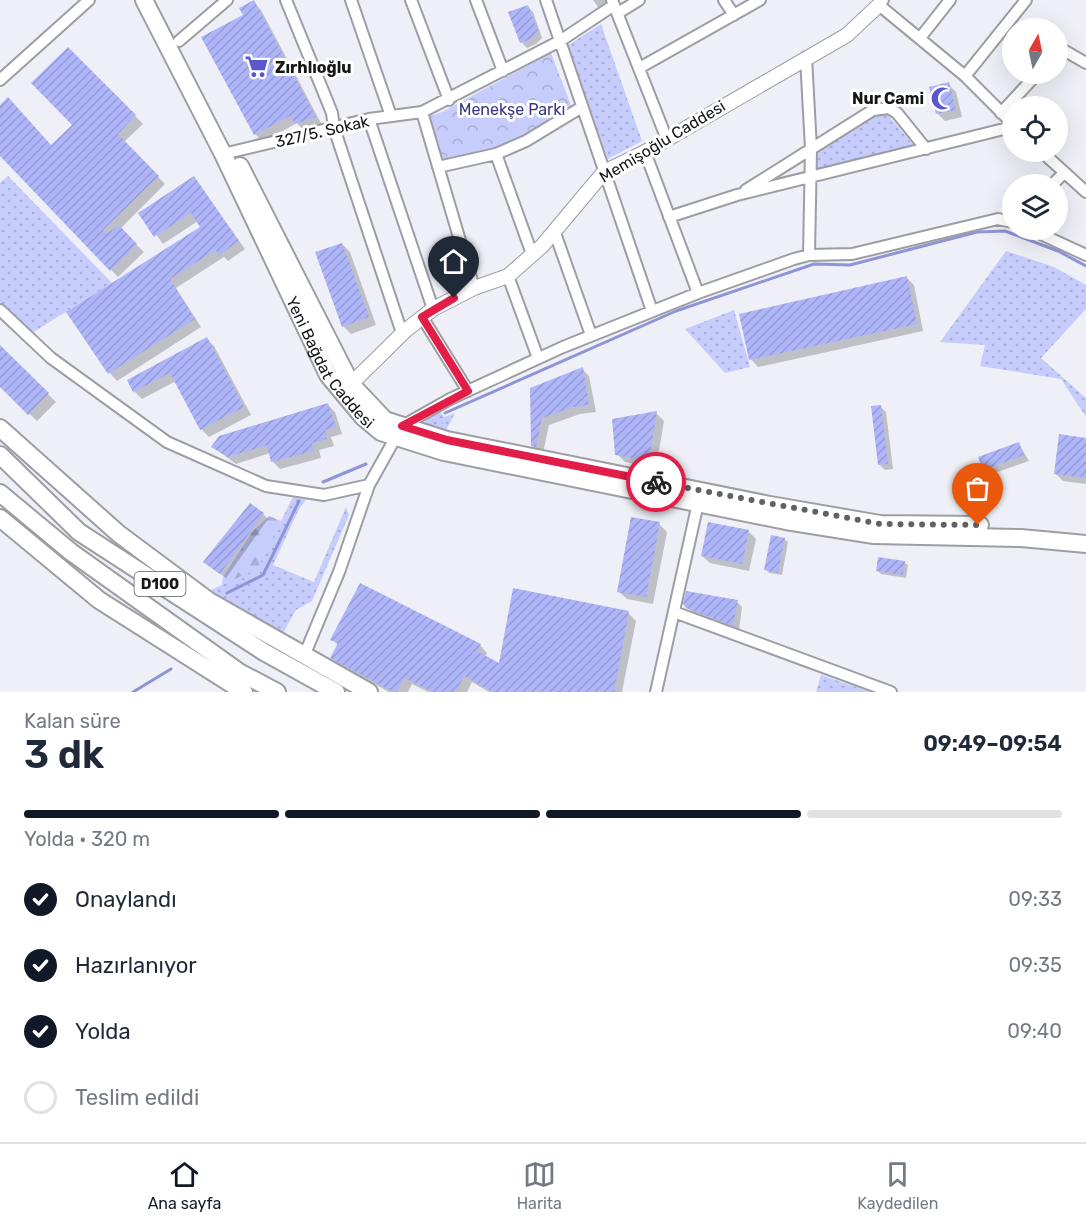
<!DOCTYPE html>
<html lang="tr">
<head>
<meta charset="utf-8">
<style>
	body { margin:0; font-family:Rubik,sans-serif; background:#f6f6f7; color:#1f2937; height:100vh; display:flex; flex-direction:column; font-size:22px; white-space:nowrap }
	* { box-sizing:border-box; margin:0 }
	p { font-size:20px; color:#747a83 }
	.icon { flex:none; width:33px; height:33px; fill:none; stroke:currentColor; stroke-width:2; stroke-linecap:round; stroke-linejoin:round }
	.map { position:relative; height:692px; overflow:hidden }
	.details { display:flex; flex-direction:column; background:#fff; flex:1 }
	.details>* { flex:none }
	.needle { width:39px; rotate:9deg }
	.fabs { position:absolute; left:1002px; top:18px; display:grid; gap:12px }
	.fabs a { display:grid; place-items:center; width:66px; height:66px; border-radius:50%; background:#fff; box-shadow:0 6px 24px #0002; font-size:30px }
	.pin { position:absolute; display:grid; place-items:center; width:51px; height:51px; color:#fff; margin:-62px -26px; border-radius:50% 50% 50% 0; rotate:-45deg; box-shadow:0 0 6px #0007 }
	.pin .icon { rotate:45deg }
	.courier { position:absolute; display:grid; place-items:center; width:60px; height:60px; margin:-30px; border:4px solid #e11d48; border-radius:50%; background:#fff; color:#222; box-shadow:0 2px 8px #0007 }
	.overview em { font-style:normal; font-weight:600 }
	.overview div { display:flex; flex-direction:column-reverse }
	.overview { display:flex; align-items:center; justify-content:space-between; height:102px; padding:0 24px }
	h1 { font-size:39px; font-weight:600; line-height:45px }
	.bar { display:grid; grid-template-columns:repeat(4,1fr); gap:9px 6px; align-content:center; height:72px; padding:0 24px }
	.bar i { height:8px; border-radius:4px; background:#e0e1e3 }
	.bar .active { background:#111827 }
	.bar p { grid-column:span 4 }
	ol { padding:0 24px; list-style:none }
	li { display:flex; align-items:center; gap:18px; height:66px }
	li p { margin-inline-start:auto }
	li .icon { padding:6px; border-radius:50%; background:#111827; color:#fff; stroke-width:4 }
	li:last-child { color:#747a83 }
	li i { width:33px; height:33px; border:3px solid #e0e1e3; border-radius:50% }
	.tab-bar { display:flex; justify-content:space-around; align-items:center; height:84px; border-top:2px solid #e0e1e3; background:#fff; font-size:16px; color:#747a83 }
	.tab-bar a { display:grid; justify-items:center; gap:3px }
	.tab-bar .active { color:#111827 }
	.map>svg:first-child { display:block }
	.grass { fill:url(#grass-dots) }
	.forest { fill:url(#forest-firs) }
	.park { fill:url(#park-crowns) }
	.shadow { fill:#0003 }
	.lines { fill:none; stroke-linecap:round; stroke-linejoin:round }
	.stream { stroke:#8e94d5; stroke-width:3 }
	.building { fill:url(#building-hatch) }
	.minor-casing { stroke:#9d9ea4; stroke-width:14 }
	.tertiary-casing { stroke:#9d9ea4; stroke-width:16 }
	.primary-casing { stroke:#9d9ea4; stroke-width:20 }
	.trunk-casing { stroke:#9d9ea4; stroke-width:20 }
	.minor { stroke:#fff; stroke-width:10 }
	.tertiary { stroke:#fff; stroke-width:14 }
	.primary { stroke:#fff; stroke-width:16 }
	.trunk { stroke:#fff; stroke-width:16 }
	.done { stroke:#616266; stroke-width:6; stroke-dasharray:0 10.8 }
	.route { stroke:#e11d48; stroke-width:8 }
	.labels { text-anchor:middle; stroke-width:6; stroke-linejoin:round; paint-order:stroke }
	.shield { fill:#fff; stroke:#5b5c5d; stroke-width:1.5 }
	.shield-label { font-size:15px; font-weight:bold; fill:#151618 }
	.poi-label { font-size:16px; font-weight:bold; fill:#151618; stroke:#fff; text-anchor:start }
	.park-label { font-size:16px; fill:#393784; stroke:#fff }
	.street-label { font-size:16px; fill:#151618; stroke:#fff }
</style>
</head>
<body>
<div class="map">
<svg width="1086" height="692" viewBox="0 0 1086 692">
	<defs>
		<pattern id="grass-dots" width="8" height="8" patternUnits="userSpaceOnUse" patternTransform="scale(1.5)"><rect width="8" height="8" fill="#c6ccfc"/><path d="M2 2h.1M6 6h.1" fill="none" stroke="#a9aed7" stroke-width="1.8" stroke-linecap="round"/></pattern>
		<pattern id="forest-firs" width="22" height="20" patternUnits="userSpaceOnUse" patternTransform="scale(1.5)"><rect width="22" height="20" fill="#c6ccfc"/><path d="M5 1l3.5 6h-7zM16 11l3.5 6h-7z" fill="#a9aed7"/></pattern>
		<pattern id="park-crowns" width="20" height="18" patternUnits="userSpaceOnUse" patternTransform="scale(1.5)"><rect width="20" height="18" fill="#c6ccfc"/><path d="M2 6a3 3 0 1 1 6 0M12 15a3 3 0 1 1 6 0" fill="none" stroke="#a9aed7"/></pattern>
		<pattern id="building-hatch" width="6" height="6" patternUnits="userSpaceOnUse" patternTransform="scale(1.5)"><rect width="6" height="6" fill="#afb5f9"/><path d="M-1 1l2-2M0 6l6-6M5 7l2-2" fill="none" stroke="#969bd5"/></pattern>
	</defs>
	<rect width="100%" height="100%" fill="#eff0f7"/>
	<path class="grass" d="M601 24 642 141 608 159 567 46Z
		M887 114 915 147 816 170 817 151 875 115Z
		M8 176 112 283 32 333 0 302V183Z
		M1006 251 1054 267 1086 285V309L1041 358 1086 398V417L1061 379 980 366 985 345 940 342Z
		M734 310 750 367 725 373 685 329Z
		M439 410 444 417 455 413 446 430 424 424 428 416Z
		M293 497 306 500 299 509 273 565 314 582 346 507 349 515 312 601 296 610 283 633 209 591 257 568Z
		M821 675 871 692H816Z"/>
	<path class="forest" d="M269 516 281 521 257 569 222 585 223 577 252 532Z"/>
	<path class="park" d="M551 53 572 108 524 137 494 150 442 161 430 116 442 112Z"/>
	<path class="shadow" d="M593 0H609L608 5 600 10Z
		M253 2 261 10 322 125 304 131 297 123 263 142 255 134 245 16Z
		M527 6 533 12 542 38 536 44 527 48 521 42Z
		M68 49 143 124 124 142 165 184 120 229 144 252 118 277 0 155V107L52 147 74 125Z
		M948 84 956 92 962 117 945 121 938 114Z
		M194 178 245 249 228 261 224 257 176 288 201 327 117 381 110 373 202 227 198 221 163 244 140 213Z
		M342 244 350 252 376 325 351 334 343 326Z
		M907 278 914 285 923 331 758 367 751 359Z
		M207 339 214 346 251 415 209 437 201 429 176 381 142 399 134 391Z
		M0 347 56 402 37 421 0 385Z
		M582 369 589 376 596 412 580 414 549 425 543 453H539L532 446V389Z
		M328 405 335 412 342 434 331 437 334 446 319 450 321 458 280 469 272 461 270 453 236 464 213 447Z
		M880 406 886 412 893 469 885 470 880 465Z
		M656 413 664 421 656 468 625 462 617 454Z
		M1086 440V484L1063 481 1055 473Z
		M1019 444 1029 461 989 475 984 469Z
		M263 514 268 519 226 578 210 567Z
		M659 524 667 532 653 604 627 599 619 592Z
		M748 531 756 539 749 571 710 563 702 556Z
		M784 539 788 542 782 575 769 573 766 569Z
		M904 562 908 565 906 578 881 574 878 571Z
		M737 602 742 607 739 630 693 614 687 607Z
		M628 613 636 621 622 692H489L472 682 467 692H428L412 684 408 692H389L340 665 332 658 339 646 332 639 480 645 487 653 485 657 500 665Z"/>
	<g class="lines">
		<path class="stream" d="M445 413 676 311 814 264 850 265 977 232 1005 231 1058 251 1086 266
			M323 482 366 464
			M227 593 263 575 299 501
			M133 692 171 669"/>
	</g>
	<path class="building" d="M254 0 316 117 295 124 290 116 254 135 201 37 243 15 239 8Z
		M528 5 538 31 531 39 520 43 508 12Z
		M68 47 136 115 118 134 159 176 103 230 106 234 119 225 137 244 110 271 0 156V105L8 97 51 145 72 125 31 83Z
		M949 82 956 110 936 114 929 87Z
		M194 176 239 241 219 255 216 250 170 279 195 319 108 374 66 312 200 227 191 213 154 237 138 213Z
		M342 243 369 317 342 327 315 252Z
		M907 276 917 324 749 360 739 314Z
		M207 337 244 407 200 430 170 373 133 392 127 380Z
		M0 345 49 393 28 415 0 387Z
		M583 367 589 405 573 407 542 418 536 447 531 446 530 388Z
		M328 403 336 427 325 430 327 439 312 443 314 451 271 462 267 445 228 457 211 447 219 436Z
		M881 405 888 464 878 465 871 406Z
		M657 411 649 461 615 455 612 419Z
		M1059 434 1086 438V478L1054 474Z
		M1019 442 1024 455 983 470 978 457Z
		M250 503 264 513 220 574 203 562Z
		M631 517 660 522 646 597 617 592Z
		M708 522 749 530 742 564 701 556Z
		M771 535 785 538 778 573 764 570Z
		M878 557 905 561 903 575 876 571Z
		M360 583 481 644 477 651 499 663 513 588 629 611 614 692H493L464 676 456 692H433L404 678 397 692H393L330 658 338 643 330 640Z
		M686 591 738 600 733 626 686 608 683 604Z"/>
	<g class="lines">
		<defs>
			<path id="minor" d="M286 0 332 113 334 128 402 333
				M351 0 391 116
				M411 0 449 100
				M476 0 503 71
				M546 0 652 311
				M612 0 666 137
				M724 0 734 15
				M883 0 879 5 965 76 1012 123
				M618 13 639 0
				M920 38 950 0
				M179 41 227 0
				M1058 51 1060 48 1086 63
				M806 57 811 149 809 255
				M641 67 760 0
				M965 76 1026 0
				M0 80 89 0
				M422 112 474 288
				M1001 113 1037 74
				M369 119 433 309
				M645 152 698 293
				M1042 152 1086 192
				M223 154 369 119 422 112 560 41 614 5
				M496 154 532 254
				M438 167 496 154 526 141 582 107
				M1053 184 1064 173
				M746 190 873 110 889 108 897 113 926 149
				M669 217 737 195 1012 127
				M1032 230 1086 255
				M555 233 591 335
				M508 276 538 358
				M0 310 51 358 167 442 266 486 324 495 369 485
				M422 317 468 391
				M674 612 891 692
				M304 656 339 572 369 485 402 426 450 399 563 347 698 293 794 259 809 255 852 254 998 219 1012 222
				M656 692 698 503"/>
			<path id="tertiary" d="M351 384 406 330 433 309 474 288 508 276 542 246 604 172 645 152 847 35 879 5"/>
			<g id="primary">
				<path id="s1" d="M144 0 223 154 328 375 363 417 381 432 444 452 786 521 874 535 1021 538 1086 544"/>
				<path d="M240 166 351 384 385 420 447 440 770 505 880 524 980 525"/>
				<path d="M0 428 119 534 209 601 369 692"/>
				<path d="M0 518 99 600 244 692"/>
			</g>
			<path id="trunk" d="M0 455 79 532 264 652 336 692
				M0 493 71 552 239 672 277 692"/>
		</defs>
		<use href="#minor" class="minor-casing"/>
		<use href="#tertiary" class="tertiary-casing"/>
		<use href="#primary" class="primary-casing"/>
		<use href="#trunk" class="trunk-casing"/>
		<use href="#minor" class="minor"/>
		<use href="#tertiary" class="tertiary"/>
		<use href="#primary" class="primary"/>
		<use href="#trunk" class="trunk"/>
	</g>
	<g class="lines">
		<path class="done" d="M656 482 880 524 978 525"/>
		<path class="route" d="M454 298 422 317 468 391 402 426 447 440 656 482"/>
	</g>
	<defs>
		<symbol id="supermarket-bare" viewBox="-9 -9 18 18"><path d="M-6-5.5h2.5l.6 2H6L4.5 2H-2.5L-4.4-4H-6ZM-1.5 3.2a1.3 1.3 0 1 0 .1 0ZM3 3.2a1.3 1.3 0 1 0 .1 0Z" fill="#5a56ce" stroke="#fff" stroke-width="2.5" paint-order="stroke"/></symbol>
		<symbol id="mosque-bare" viewBox="-9 -9 18 18"><path d="M3.5-4.9A6 6 0 1 0 3.5 4.9A5 5 0 1 1 3.5-4.9Z" fill="#5a56ce" stroke="#fff" stroke-width="2.5" paint-order="stroke"/></symbol>
	</defs>
	<g fill-rule="evenodd">
		<use href="#supermarket-bare" x="240" y="50" width="33" height="33"/>
		<use href="#mosque-bare" x="926" y="82" width="33" height="33"/>
	</g>
	<g class="labels">
		<rect class="shield" x="134.5" y="572" width="51" height="24" rx="4.5"/>
		<g class="shield-label">
			<text x="160" y="589">D100</text>
		</g>
		<g class="poi-label">
			<text x="275" y="73">Zırhlıoğlu</text>
			<text x="924" y="104" text-anchor="end">Nur Cami</text>
		</g>
		<g class="park-label">
			<text x="512" y="115">Menekşe Parkı</text>
		</g>
		<g class="street-label">
			<text transform="translate(322 131) rotate(-13)" y="6">327/5. Sokak</text>
			<text transform="translate(662 141) rotate(-31)" y="6">Memişoğlu Caddesi</text>
			<text dy="6" stroke="none"><textPath href="#s1" startOffset="408">Yeni Bağdat Caddesi</textPath></text>
		</g>
	</g>
</svg>
<div class="fabs">
<a><svg class="needle" viewBox="-14 -14 28 28"><path d="M0-13l5 13h-10z" fill="#e53935"/><path d="M0 13l5-13h-10z" fill="#747a83"/></svg></a>
<a><svg class="icon" aria-label="locate" viewBox="0 0 24 24"><circle cx="12" cy="12" r="6"/><path d="M12 2v4M12 18v4M2 12h4M18 12h4"/></svg></a>
<a><svg class="icon" aria-label="layers" viewBox="0 0 24 24"><path d="M12 4l9 5-9 5-9-5zM3 14l9 5 9-5"/></svg></a>
</div>
<div class="pin" style="left:978px;top:525px;background:#ea580c"><svg class="icon" aria-label="bag" viewBox="0 0 24 24"><path d="M5 8h14l-1 12H6zM9 8a3 3 0 0 1 6 0"/></svg></div>
<div class="pin" style="left:454px;top:298px;background:#1f2937"><svg class="icon" aria-label="home" viewBox="0 0 24 24"><path d="M3 11l9-7 9 7M6 9v11h12V9"/></svg></div>
<div class="courier" style="left:656px;top:482px"><svg class="icon" aria-label="bike" viewBox="0 0 24 24"><circle cx="6" cy="16" r="4"/><circle cx="18" cy="16" r="4"/><path d="M6 16l4-8h5l3 8M10 8l3 8H6M13 5h3"/></svg></div>
</div>
<section class="details">
<div class="overview"><div><h1>3 dk</h1><p>Kalan süre</p></div><em>09:49–09:54</em></div>
<div class="bar"><i class="active"></i><i class="active"></i><i class="active"></i><i></i><p>Yolda · 320 m</p></div>
<ol>
<li><svg class="icon" aria-label="check" viewBox="0 0 24 24"><path d="M5 12l5 5 9-10"/></svg>Onaylandı<p>09:33</p></li>
<li><svg class="icon" aria-label="check" viewBox="0 0 24 24"><path d="M5 12l5 5 9-10"/></svg>Hazırlanıyor<p>09:35</p></li>
<li><svg class="icon" aria-label="check" viewBox="0 0 24 24"><path d="M5 12l5 5 9-10"/></svg>Yolda<p>09:40</p></li>
<li><i></i>Teslim edildi</li>
</ol>
</section>
<nav class="tab-bar">
<a class="active"><svg class="icon" aria-label="home" viewBox="0 0 24 24"><path d="M3 11l9-7 9 7M6 9v11h12V9"/></svg>Ana sayfa</a>
<a><svg class="icon" aria-label="map" viewBox="0 0 24 24"><path d="M3 6l6-2 6 2 6-2v14l-6 2-6-2-6 2zM9 4v14M15 6v14"/></svg>Harita</a>
<a><svg class="icon" aria-label="saved" viewBox="0 0 24 24"><path d="M7 4h10v16l-5-4-5 4z"/></svg>Kaydedilen</a>
</nav>
</body>
</html>
